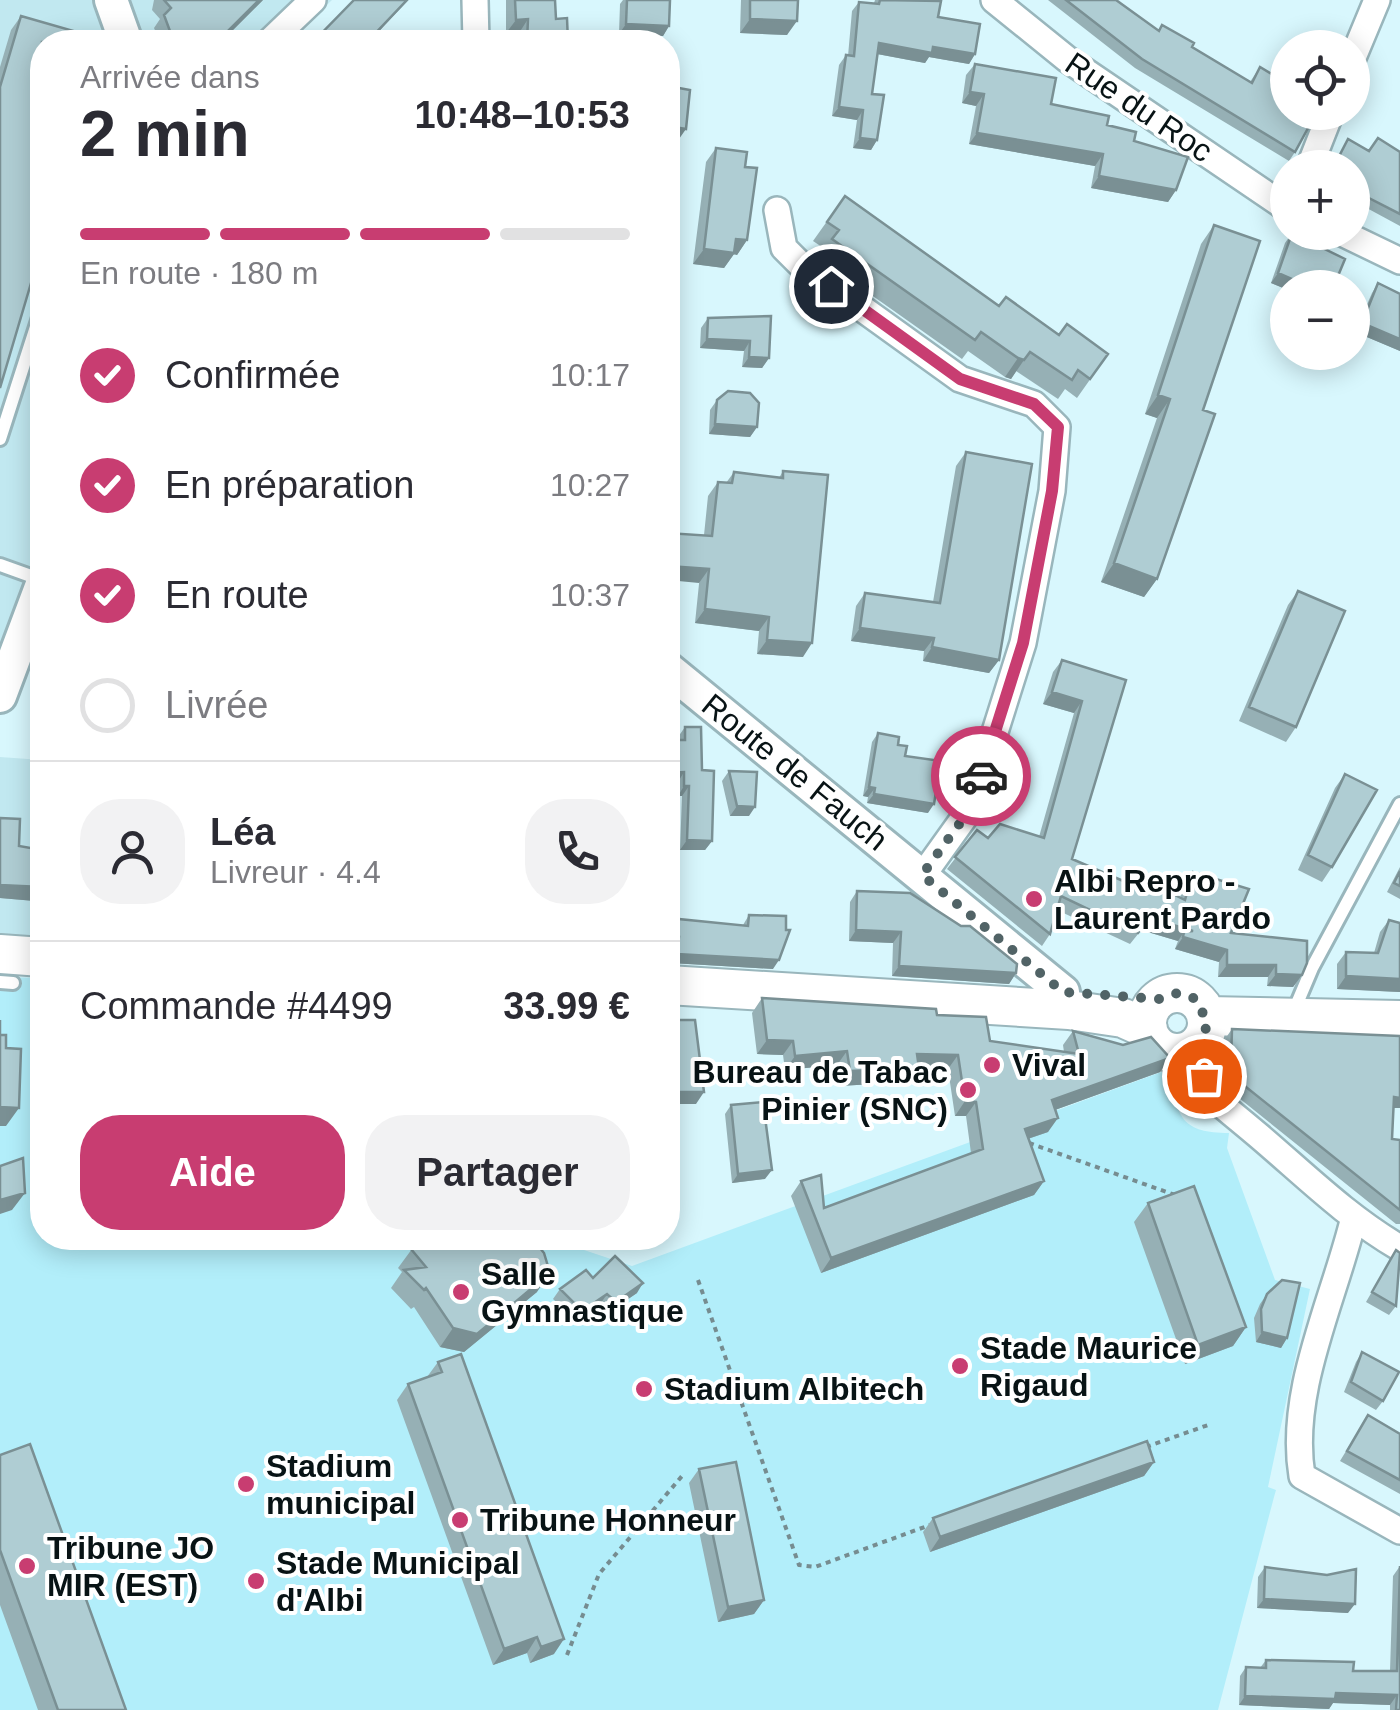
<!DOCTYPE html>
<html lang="fr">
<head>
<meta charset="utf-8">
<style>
	body { margin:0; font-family:Helvetica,sans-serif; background:#f2f2f3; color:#2b2b33; height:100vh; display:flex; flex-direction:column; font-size:38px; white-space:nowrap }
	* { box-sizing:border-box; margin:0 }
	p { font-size:32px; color:#7c7c81 }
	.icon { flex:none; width:55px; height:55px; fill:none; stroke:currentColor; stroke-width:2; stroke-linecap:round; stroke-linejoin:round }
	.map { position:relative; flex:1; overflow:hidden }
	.side { position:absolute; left:30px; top:30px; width:650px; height:1220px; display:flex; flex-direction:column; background:#fff; border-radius:40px; box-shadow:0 5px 25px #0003 }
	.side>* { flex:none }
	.controls { position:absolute; left:1270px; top:30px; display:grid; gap:20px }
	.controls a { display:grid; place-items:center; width:100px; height:100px; border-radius:50%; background:#fff; box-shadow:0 5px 25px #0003; font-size:50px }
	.pin { position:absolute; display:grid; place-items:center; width:85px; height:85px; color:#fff; margin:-42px; border:5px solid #fff; border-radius:50%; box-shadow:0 2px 10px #0007 }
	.courier { position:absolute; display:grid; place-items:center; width:100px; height:100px; margin:-50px; border:8px solid #c83d71; border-radius:50%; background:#fff; color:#222; box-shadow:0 2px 12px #0007 }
	.headline em { font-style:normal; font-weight:700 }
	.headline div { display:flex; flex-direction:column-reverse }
	.headline { display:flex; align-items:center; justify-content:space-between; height:170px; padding:0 50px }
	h1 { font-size:65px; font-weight:700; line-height:75px }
	.bar { display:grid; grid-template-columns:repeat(4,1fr); gap:15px 10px; align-content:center; height:120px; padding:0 50px }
	.bar i { height:12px; border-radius:8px; background:#e1e1e2 }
	.bar .selected { background:#c83d71 }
	.bar p { grid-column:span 4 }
	.line { display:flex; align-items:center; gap:25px; padding:0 50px; border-top:2px solid #e1e1e2 }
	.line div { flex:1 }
	.round { display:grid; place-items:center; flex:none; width:105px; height:105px; border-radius:40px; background:#f2f2f3 }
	ol { padding:0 50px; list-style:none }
	li { display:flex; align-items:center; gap:30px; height:110px }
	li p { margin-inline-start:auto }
	li .icon { padding:10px; border-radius:50%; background:#c83d71; color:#fff; stroke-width:4 }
	li:last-child { color:#7c7c81 }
	li i { width:55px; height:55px; border:5px solid #e1e1e2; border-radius:50% }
	.button { display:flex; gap:20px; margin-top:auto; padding:20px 50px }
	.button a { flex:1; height:115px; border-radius:40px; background:#c83d71; color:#fff; font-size:40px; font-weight:700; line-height:115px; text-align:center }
	.button a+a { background:#f2f2f3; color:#2b2b33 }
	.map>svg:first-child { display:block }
	.built { fill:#c1e8f0 }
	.park { fill:#b2eefa }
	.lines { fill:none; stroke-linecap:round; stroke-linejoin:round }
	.service-casing { stroke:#99b6bc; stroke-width:18 }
	.minor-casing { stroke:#99b6bc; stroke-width:30 }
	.tertiary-casing { stroke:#99b6bc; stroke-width:38 }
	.secondary-casing { stroke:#99b6bc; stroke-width:42 }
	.path { stroke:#768c90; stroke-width:4; stroke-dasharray:5 5; stroke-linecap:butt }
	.service { stroke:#fff; stroke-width:12 }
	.minor { stroke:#fff; stroke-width:25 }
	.tertiary { stroke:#fff; stroke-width:32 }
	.secondary { stroke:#fff; stroke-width:38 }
	.wall { fill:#96b0b5 }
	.shaded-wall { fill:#7a9094 }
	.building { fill:#afcdd3; stroke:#7a9094; stroke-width:2.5 }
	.done { stroke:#516366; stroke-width:10; stroke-dasharray:0 18 }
	.route { stroke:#c83d71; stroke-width:12 }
	.poi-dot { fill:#c83d71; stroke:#fff; stroke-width:4 }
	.labels { text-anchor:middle; stroke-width:8; stroke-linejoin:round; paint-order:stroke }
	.street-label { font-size:32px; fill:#081315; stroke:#fff }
	.poi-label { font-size:32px; font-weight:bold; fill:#081315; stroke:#fff; text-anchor:start }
</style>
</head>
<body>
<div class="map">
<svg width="1400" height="1710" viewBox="0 0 1400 1710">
	<rect width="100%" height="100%" fill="#d8f7fd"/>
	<path class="built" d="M0 0H332L288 42H42V549L0 659Z
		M0 757 42 760V946L0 939Z"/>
	<path class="park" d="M0 977 42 978V1238H548L632 1266 1164 1071 1171 1077C1177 1118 1183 1133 1229 1133L1227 1148 1275 1280 1310 1289 1268 1487 1276 1490 1274 1497 1218 1710H0Z"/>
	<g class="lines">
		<defs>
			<path id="service" d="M0 439 42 308
				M0 565 42 580
				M0 982 13 983
				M1293 1013 1312 968 1400 804"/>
			<path id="minor" d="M475 0 476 42
				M994 0 1067 59 1288 209
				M269 42 313 0
				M1352 60 1377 0
				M1309 168 1331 112
				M777 210 784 248 799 263 960 379 1034 404 1057 427 1052 491 1023 643 971 808 923 875
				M1340 232 1400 261
				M1197 1047 1215 1099
				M1160 1048C1191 1082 1225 1107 1259 1136 1306 1176 1347 1217 1400 1248
				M1353 1221C1333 1302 1288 1392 1302 1476L1400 1531"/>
			<path id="tertiary" d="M111 0 126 42
				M668 669 1063 992
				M0 696 42 584"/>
			<path id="secondary" d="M0 954 42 957
				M668 985 1069 1010 1123 1018 1148 1029
				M1147 1023a30 30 0 1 1 60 0a30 30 0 1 1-60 0Z
				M1207 1016 1400 1020"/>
		</defs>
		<use href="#service" class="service-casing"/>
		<use href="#minor" class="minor-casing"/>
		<use href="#tertiary" class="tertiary-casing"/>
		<use href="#secondary" class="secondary-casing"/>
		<path class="path" d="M1029 1143 1175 1195
			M698 1280 799 1565 815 1567 930 1525
			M1146 1447 1208 1425
			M567 1655 599 1574 682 1476"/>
		<use href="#service" class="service"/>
		<use href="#minor" class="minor"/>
		<use href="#tertiary" class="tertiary"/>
		<use href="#secondary" class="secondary"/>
	</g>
	<path class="wall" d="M154 0H263L221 42H160L154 28 160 19 152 10Z
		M506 0H555L556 19 568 42H518L519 33H506Z
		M623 0H670L669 26 663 36 619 34 620 4Z
		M741 0H798L787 35 740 33Z
		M875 0H933L938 17 975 54 969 64 929 57 925 63 877 54 872 94 877 140 871 150 853 148 857 120 832 116 839 65 846 55 848 56 852 11 859 2 874 3Z
		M1048 0H1116L1158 31 1162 25 1192 47 1250 82 1260 67 1295 152 1289 161 1135 68Z
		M21 16 42 42 0 388V67L11 30Z
		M975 64 1051 104 1107 125 1134 141 1176 190 1168 202 1091 188 1095 166 969 144 976 106 962 103 966 75Z
		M1348 139 1369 151 1400 152V226L1352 200V168H1332Z
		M716 148 745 167 747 240 737 255 734 254 724 268 693 264 706 162Z
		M845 196 999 306 1059 335 1108 354 1077 398 1065 389 1058 399 1016 371 1011 379 1005 377 968 351 962 359 819 258 825 249 813 241Z
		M1214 225 1203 410 1157 579 1144 597 1101 582 1157 418 1145 414 1201 244Z
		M1292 233 1288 288V290L1271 283 1285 243Z
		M1378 283 1400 294V351L1355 332 1372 293Z
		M771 316 769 358 762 368 742 367 744 351 700 348 701 328 708 318Z
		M717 400 757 427 750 437 709 434 710 410Z
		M966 452 999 660 989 673 923 661 924 651 851 641 856 606 865 593 933 602 956 466Z
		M783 471 803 657 757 654 759 631 695 623 708 496 718 482 726 483 734 472 779 478Z
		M1298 591 1296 727 1286 742 1239 721 1288 605Z
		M1062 660 1126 680 1072 859 1126 882 1132 874 1180 898 1184 884 1193 872 1231 933 1302 975 1293 987 1267 986 1268 977H1218L1219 962 1175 949 1178 941 1141 930 1130 944 1057 910 1050 934 1042 946 947 869 977 830 988 838 1039 837 1074 713 1043 704 1053 672Z
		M685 727 702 770 712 841 705 850H680L682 796H678V782H668V740H678V737Z
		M878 733 898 745 928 813 867 803 868 797 863 796 872 742Z
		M729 771 749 816H730L722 781Z
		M1345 774 1332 867 1322 882 1298 870 1335 788Z
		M0 818 19 846 42 850V930H33L35 901 0 898Z
		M1400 867V899L1387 892Z
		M857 891 1016 973 1009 984 892 976 893 943 849 941 850 902Z
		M749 915 773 969 671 963 672 946 668 918 743 925Z
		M1389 920 1400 923V992L1337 989V964L1346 952 1374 953 1380 932Z
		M762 998 937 1015 990 1041 1064 1052 1063 1045 1073 1031 1170 1058 1160 1072 1055 1110 1048 1132 1028 1139 1044 1181 1034 1195 821 1273 791 1196 801 1181 824 1208 971 1153 966 1116H955L948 1069H918L909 1082 839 1086 837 1065 785 1070 783 1055 757 1054 752 1013Z
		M1232 1029 1400 1108H1393L1392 1139 1400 1140V1224H1396L1229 1090 1223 1073 1225 1039Z
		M731 1105 765 1179 732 1183 725 1114Z
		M1148 1203 1246 1327 1233 1346 1185 1364 1134 1222Z
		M420 1238 537 1292 464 1352 440 1347 414 1307 411 1309 391 1288 402 1272 398 1268Z
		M1396 1250V1306L1389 1315 1366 1302Z
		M560 1289 637 1293 609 1312 601 1303 576 1321 553 1299Z
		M1267 1294 1287 1338 1281 1348 1256 1342 1254 1318 1260 1304Z
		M1362 1352 1383 1401 1376 1410 1344 1392 1356 1362Z
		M438 1362 554 1654 530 1663 527 1653 493 1665 397 1400 408 1384 427 1377Z
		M1368 1415 1400 1434V1494L1340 1461Z
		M0 1455 126 1710H38L0 1605Z
		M1154 1462 1144 1476 930 1552 923 1532 933 1518Z
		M699 1469 764 1600 754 1614 718 1622 689 1483Z
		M1400 1566V1710H1390V1705L1333 1703 1329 1709 1239 1705 1240 1676 1246 1667 1260 1668 1266 1660 1353 1671H1390L1393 1576Z
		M1265 1567 1348 1613 1257 1608 1258 1577Z"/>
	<path class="shaded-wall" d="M259 0H263L221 42H217Z
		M407 0H408L369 42H367Z
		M528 19 519 33H506L516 20Z
		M750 19 797 21 787 35 740 33Z
		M626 24 669 26 663 36 619 34Z
		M879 43 933 47 975 54 969 64 929 57 925 63 872 53Z
		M970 92 984 94 976 106 962 103Z
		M839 107 863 110 857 120 832 116Z
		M668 126 686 129 679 139 668 137Z
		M977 133 1103 154 1095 166 969 144Z
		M860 138 877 140 871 150 853 148Z
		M1099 176 1176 190 1168 202 1091 188Z
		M736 239 747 240 737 255 734 254 724 268 693 264 704 249Z
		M1278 273 1312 288H1288V290L1271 283Z
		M1362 323 1400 339V351L1355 332Z
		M707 339 750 341 744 351 700 348Z
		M749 357 769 358 762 368 742 367Z
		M1018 358 1024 360 1011 379 1005 377Z
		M1158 395 1170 399 1157 418 1145 414Z
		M715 424 757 427 750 437 709 434Z
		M1114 563 1157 579 1144 597 1101 582Z
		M668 566 709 569 699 583 668 580Z
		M705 609 769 617 759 631 695 623Z
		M860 628 934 638 924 651 851 641Z
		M767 640 812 643 803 657 757 654Z
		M932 647 999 660 989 673 923 661Z
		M1052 692 1082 701 1074 713 1043 704Z
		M684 772 678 782H668V773Z
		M684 786H689L682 796H678Z
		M869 787 875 788 868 797 863 796Z
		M874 794 934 804 928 813 867 803Z
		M737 806 755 807 749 816H730Z
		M687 840 712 841 705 850H680Z
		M0 885 42 887V890L35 901 0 898Z
		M42 916V930H33Z
		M1150 918 1193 931 1227 950 1219 962 1175 949 1183 937 1184 932 1178 941 1141 930 1130 944Z
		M856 930 901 932 893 943 849 941Z
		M668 936 679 937 672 946 668 945Z
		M677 954 779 960 773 969 671 963Z
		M1227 965H1276L1268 977H1218Z
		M899 966 1016 973 1009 984 892 976Z
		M1276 974 1302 975 1293 987 1267 986Z
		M1346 976 1400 979V992L1337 989Z
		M767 1040 793 1041 783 1055 757 1054Z
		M847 1051 837 1065 785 1070 795 1056Z
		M917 1054 958 1055 948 1069H918L909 1082 839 1086 850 1071Z
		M1170 1058 1160 1072 1041 1115 1052 1100Z
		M668 1092H704L696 1104H668Z
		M1394 1097 1400 1098V1108H1387Z
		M965 1101 976 1102 966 1116H955Z
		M0 1107 19 1108 6 1126H0Z
		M1058 1118 1048 1132 1015 1143 1025 1129Z
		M772 1170 765 1179 732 1183 738 1174Z
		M1044 1181 1034 1195 821 1273 831 1258Z
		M25 1193 12 1210 0 1214V1200Z
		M550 1273 537 1292 464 1352 440 1347 453 1328Z
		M643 1283 637 1293 609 1312 616 1302Z
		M607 1294 601 1303 576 1321 582 1311Z
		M1246 1327 1233 1346 1185 1364 1198 1345Z
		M1262 1332 1287 1338 1281 1348 1256 1342Z
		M1154 1462 1144 1476 930 1552 940 1537Z
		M1264 1599 1355 1604 1348 1613 1257 1608Z
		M764 1600 754 1614 718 1622 728 1607Z
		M537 1637 527 1653 493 1665 504 1649Z
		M564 1639 554 1654 530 1663 541 1647Z
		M1336 1693 1397 1695 1390 1705 1333 1703 1329 1709 1239 1705 1245 1696Z"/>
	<path class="building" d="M164 0H259L217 42H174L164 15 171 8Z
		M354 0H407L367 42H313Z
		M515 0H555L556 19 567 18 568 42H527L528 19 516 20Z
		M627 0H670L669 26 626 24Z
		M750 0H798L797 21 750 19Z
		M880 0 941 1 938 17 980 24 975 54 933 47 932 53 879 43 872 94 884 95 877 140 860 138 863 110 839 107 846 55 854 56 859 2 879 4Z
		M1066 0H1116L1159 31 1162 25 1194 43 1192 47 1252 83 1260 67 1288 84V112H1307L1314 117 1295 152 1142 59Z
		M21 16 84 34 81 42H42V246L0 388V87Z
		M975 64 1056 78 1051 104 1109 116 1107 125 1136 132 1134 141 1188 157 1176 190 1099 176 1103 154 977 133 984 94 970 92Z
		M668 86 690 90 686 129 668 126Z
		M1378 138 1400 152V214L1365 196 1352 186V168H1333L1348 139 1369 151Z
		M716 148 747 152 745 167 757 168 747 240 736 239 734 253 704 249Z
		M845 196 999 306 1006 297 1059 335 1067 324 1108 354 1090 379 1078 370 1072 380 1030 352 1024 360 1018 358 981 332 975 340 832 239 839 230 827 222Z
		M1214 225 1260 241 1203 410 1215 414 1157 579 1114 563 1170 399 1158 395Z
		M1292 233 1345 259 1333 288H1312L1278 273Z
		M1378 283 1400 294V339L1362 323Z
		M771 316 769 358 749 357 750 341 707 339 708 318Z
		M668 348 675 349 671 418H668Z
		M728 391 750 393 759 403 757 427 715 424 717 400Z
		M966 452 1032 464 999 660 932 647 934 638 860 628 865 593 940 603Z
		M668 467 678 468 675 494H668Z
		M783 471 828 475 812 643 767 640 769 617 705 609 709 569 668 566V533L712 536 718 482 732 483 734 472 783 478Z
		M1298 591 1345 611 1296 727 1249 707Z
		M1062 660 1126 680 1072 859 1128 883 1132 874 1185 900 1193 872 1249 889 1231 933 1307 941V963L1302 975 1276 974V965H1227V950L1183 937 1184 932 1193 931 1150 918 1138 933 1061 896 1050 934 955 857 977 830 988 838 1000 824 1044 838 1082 701 1052 692Z
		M685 727H701L702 770 714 771 712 841 687 840 689 786H684V772L668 773V740H685Z
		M878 733 899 737 898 745 907 746 905 756 941 761 934 804 874 794 875 788 869 787Z
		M729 771 757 772 755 807 737 806Z
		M1345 774 1377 790 1332 867 1308 855Z
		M0 818 20 819 19 846 42 850V887L0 885Z
		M1400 871V886L1394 883Z
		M857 891 910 893 961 926H970L1017 964 1016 973 899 966 901 932 856 930Z
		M749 915 786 916V930H790L779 960 677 954 679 937 668 936V918L748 926Z
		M1389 920 1400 923V979L1346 976V952L1378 953Z
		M762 998 936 1009 937 1015 986 1017 990 1041 1079 1054 1073 1031 1123 1045 1151 1037 1170 1058 1052 1100 1058 1118 1025 1129 1044 1181 831 1258 801 1181 821 1175 824 1208 983 1149 976 1102 965 1101 958 1055 917 1054 919 1068 850 1071 847 1051 795 1056 793 1041 767 1040Z
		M0 1020V1035H6V1048L21 1049 19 1108 0 1107Z
		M668 1020H695L704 1092H668Z
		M1232 1029 1400 1036V1098L1394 1097 1392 1139 1400 1140V1210L1236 1079 1231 1063Z
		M763 1102 772 1170 738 1174 731 1105Z
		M23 1158 25 1193 0 1200V1166Z
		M1194 1186 1246 1327 1198 1345 1148 1203Z
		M420 1238H532L544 1253 550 1273 477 1334 453 1328 426 1288 424 1290 404 1270 426 1267 411 1249Z
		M1396 1250 1400 1253 1396 1306 1372 1292Z
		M615 1256 643 1283 616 1302 607 1294 582 1311 560 1289 586 1270 593 1278Z
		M1282 1280 1300 1283 1287 1338 1262 1332 1261 1309 1267 1294Z
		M1362 1352 1399 1372 1383 1401 1351 1382Z
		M461 1354 564 1639 541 1647 537 1637 504 1649 408 1384 442 1372 438 1362Z
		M1368 1415 1400 1434V1480L1347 1451Z
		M1147 1441 1154 1462 940 1537 933 1518Z
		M30 1444 126 1710H58L0 1550V1455Z
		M736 1462 764 1600 728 1607 699 1469Z
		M1400 1566V1710H1396L1397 1695 1336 1693 1335 1699 1245 1696 1246 1667 1266 1668V1660L1354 1662 1353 1671H1397Z
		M1265 1567 1327 1575 1356 1569 1355 1604 1264 1599Z"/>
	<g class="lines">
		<path class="done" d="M981 776 971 808 922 875 1063 992 1159 999 1178 993 1196 999 1208 1024 1197 1047 1204 1076"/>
		<path class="route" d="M831 286 960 379 1034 404 1058 427 1052 491 1023 643 981 776"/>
	</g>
	<g class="poi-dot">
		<circle cx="1034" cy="899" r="10"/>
		<circle cx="992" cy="1065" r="10"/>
		<circle cx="968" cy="1090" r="10"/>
		<circle cx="461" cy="1292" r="10"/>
		<circle cx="960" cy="1366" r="10"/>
		<circle cx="644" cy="1389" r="10"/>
		<circle cx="246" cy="1484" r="10"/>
		<circle cx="460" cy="1520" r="10"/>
		<circle cx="27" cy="1566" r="10"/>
		<circle cx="256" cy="1581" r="10"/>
	</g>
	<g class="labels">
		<g class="street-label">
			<text transform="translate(1139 107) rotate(34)" y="11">Rue du Roc</text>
			<text transform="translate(795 772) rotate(39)" y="11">Route de Fauch</text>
		</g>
		<g class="poi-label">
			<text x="1054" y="892">Albi Repro -<tspan x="1054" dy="37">Laurent Pardo</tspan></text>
			<text x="1012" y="1076">Vival</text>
			<text x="948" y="1083" text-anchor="end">Bureau de Tabac<tspan x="948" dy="37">Pinier (SNC)</tspan></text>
			<text x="481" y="1285">Salle<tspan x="481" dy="37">Gymnastique</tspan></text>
			<text x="980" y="1359">Stade Maurice<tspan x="980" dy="37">Rigaud</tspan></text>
			<text x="664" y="1400">Stadium Albitech</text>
			<text x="266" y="1477">Stadium<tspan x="266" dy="37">municipal</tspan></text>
			<text x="480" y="1531">Tribune Honneur</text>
			<text x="47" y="1559">Tribune JO<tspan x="47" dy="37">MIR (EST)</tspan></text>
			<text x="276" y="1574">Stade Municipal<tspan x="276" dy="37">d'Albi</tspan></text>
		</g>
	</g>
</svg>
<div class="controls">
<a><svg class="icon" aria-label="locate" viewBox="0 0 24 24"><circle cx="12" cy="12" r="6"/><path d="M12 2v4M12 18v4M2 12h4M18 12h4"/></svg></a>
<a>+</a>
<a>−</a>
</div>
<div class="pin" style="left:1204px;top:1076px;background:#ea580c"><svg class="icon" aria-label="bag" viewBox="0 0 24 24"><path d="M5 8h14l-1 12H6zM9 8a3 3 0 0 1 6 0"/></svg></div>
<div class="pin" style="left:831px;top:286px;background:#1f2937"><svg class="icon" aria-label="home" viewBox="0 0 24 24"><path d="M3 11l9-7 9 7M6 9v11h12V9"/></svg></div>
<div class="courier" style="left:981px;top:776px"><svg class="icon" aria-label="car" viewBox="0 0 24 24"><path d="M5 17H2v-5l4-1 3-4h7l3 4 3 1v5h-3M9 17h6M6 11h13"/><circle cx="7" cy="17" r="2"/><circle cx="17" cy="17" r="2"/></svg></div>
<section class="side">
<div class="headline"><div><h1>2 min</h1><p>Arrivée dans</p></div><em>10:48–10:53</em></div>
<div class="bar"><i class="selected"></i><i class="selected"></i><i class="selected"></i><i></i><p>En route · 180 m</p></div>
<ol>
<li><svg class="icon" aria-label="check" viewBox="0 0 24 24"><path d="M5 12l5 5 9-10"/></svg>Confirmée<p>10:17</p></li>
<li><svg class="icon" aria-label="check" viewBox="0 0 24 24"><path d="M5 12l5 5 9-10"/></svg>En préparation<p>10:27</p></li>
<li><svg class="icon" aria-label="check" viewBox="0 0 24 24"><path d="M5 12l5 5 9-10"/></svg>En route<p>10:37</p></li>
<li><i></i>Livrée</li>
</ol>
<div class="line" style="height:180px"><a class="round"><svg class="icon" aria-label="person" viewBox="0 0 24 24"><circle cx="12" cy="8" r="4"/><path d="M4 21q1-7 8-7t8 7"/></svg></a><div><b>Léa</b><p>Livreur · 4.4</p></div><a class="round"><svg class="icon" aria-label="phone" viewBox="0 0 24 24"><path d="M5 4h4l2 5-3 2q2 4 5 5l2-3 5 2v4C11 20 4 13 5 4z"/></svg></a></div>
<div class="line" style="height:130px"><div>Commande #4499</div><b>33.99 €</b></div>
<div class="button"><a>Aide</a><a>Partager</a></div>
</section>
</div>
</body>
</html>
